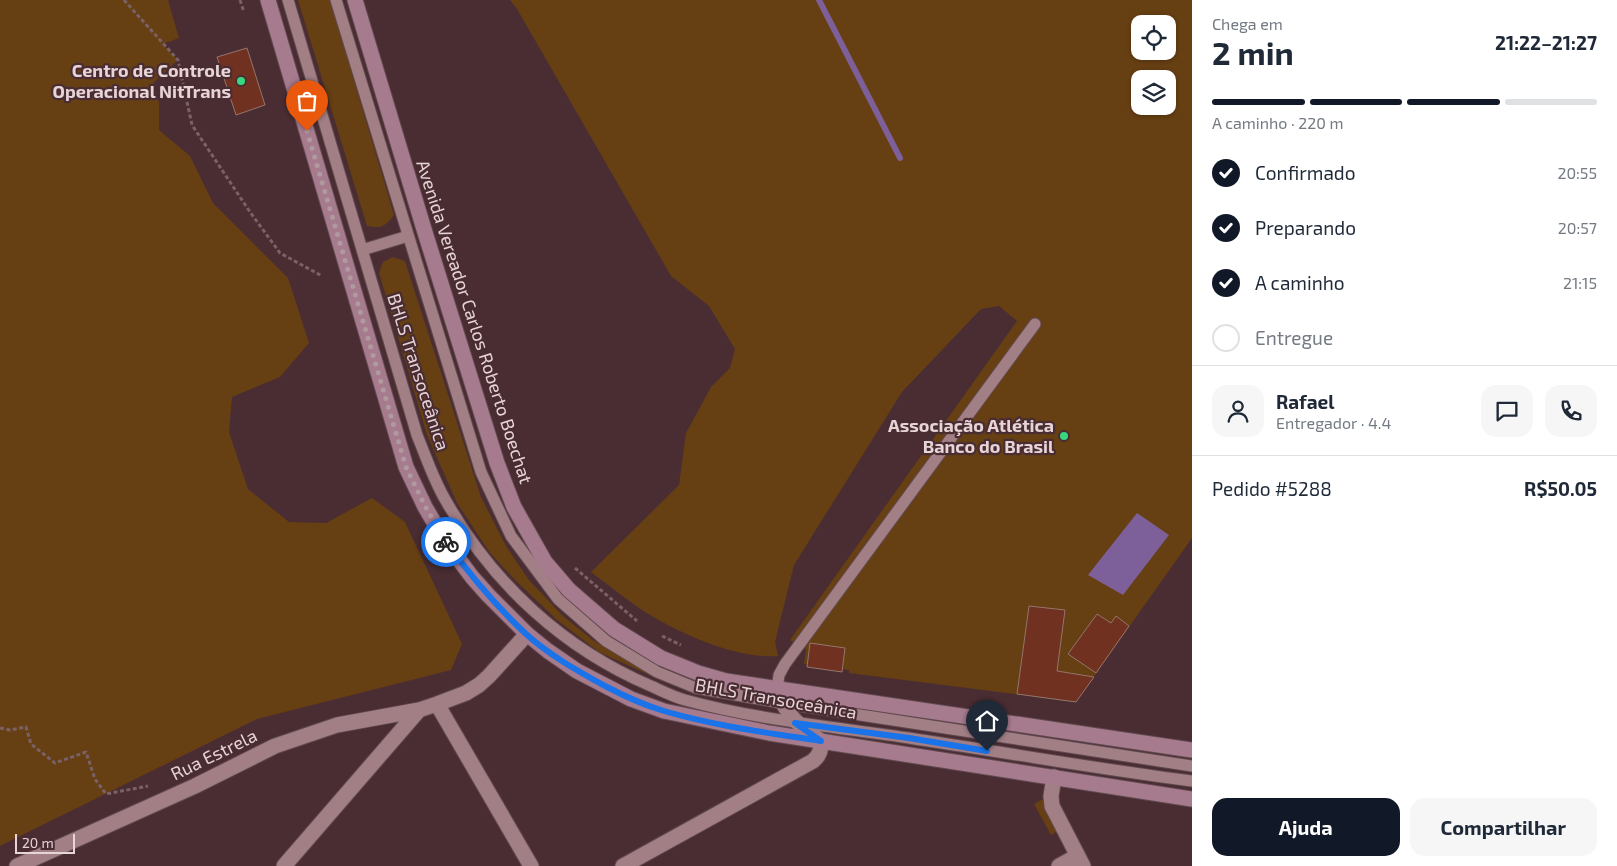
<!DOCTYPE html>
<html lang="pt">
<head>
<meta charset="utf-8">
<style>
	body { margin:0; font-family:"Exo 2",sans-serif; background:#f6f6f7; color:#1f2937; height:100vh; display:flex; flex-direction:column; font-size:19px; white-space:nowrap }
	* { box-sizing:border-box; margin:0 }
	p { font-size:16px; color:#747a83 }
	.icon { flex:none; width:28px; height:28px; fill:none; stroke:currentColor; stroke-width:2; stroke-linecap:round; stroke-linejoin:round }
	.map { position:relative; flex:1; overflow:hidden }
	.sheet { display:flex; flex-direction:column; background:#fff; width:425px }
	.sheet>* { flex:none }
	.buttons { position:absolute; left:1131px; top:15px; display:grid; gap:10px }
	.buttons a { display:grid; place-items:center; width:45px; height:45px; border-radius:10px; background:#fff; box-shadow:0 1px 4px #0004; font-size:25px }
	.scale { position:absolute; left:15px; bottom:12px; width:60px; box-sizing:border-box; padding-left:5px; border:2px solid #e7d4d7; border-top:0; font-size:14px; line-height:18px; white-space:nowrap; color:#e7d4d7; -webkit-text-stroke:4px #492d33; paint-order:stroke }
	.pin { position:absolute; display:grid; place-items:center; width:42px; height:42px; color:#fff; margin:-51px -21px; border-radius:50% 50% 50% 0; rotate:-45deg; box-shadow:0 0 5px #0007 }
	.pin .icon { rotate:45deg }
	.courier { position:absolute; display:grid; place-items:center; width:50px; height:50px; margin:-25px; border:4px solid #1a73e8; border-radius:50%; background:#fff; color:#222; box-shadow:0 1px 6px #0007 }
	.overview em { font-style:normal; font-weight:700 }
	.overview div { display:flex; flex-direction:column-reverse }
	.overview { display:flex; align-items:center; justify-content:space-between; height:85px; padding:0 20px }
	h1 { font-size:32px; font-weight:700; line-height:38px }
	.bar { display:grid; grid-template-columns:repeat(4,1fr); gap:8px 5px; align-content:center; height:60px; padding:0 20px }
	.bar i { height:6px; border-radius:4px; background:#e0e1e3 }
	.bar .current { background:#111827 }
	.bar p { grid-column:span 4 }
	.line { display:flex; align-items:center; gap:12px; padding:0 20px; border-top:1px solid #e0e1e3 }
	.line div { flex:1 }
	.round { display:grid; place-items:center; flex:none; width:52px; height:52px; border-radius:15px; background:#f6f6f7 }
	ol { padding:0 20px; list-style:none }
	li { display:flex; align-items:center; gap:15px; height:55px }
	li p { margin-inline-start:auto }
	li .icon { padding:5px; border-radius:50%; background:#111827; color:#fff; stroke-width:4 }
	li:last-child { color:#747a83 }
	li i { width:28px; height:28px; border:2px solid #e0e1e3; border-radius:50% }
	.cta { display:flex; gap:10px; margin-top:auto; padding:10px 20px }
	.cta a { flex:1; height:58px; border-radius:15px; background:#111827; color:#fff; font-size:20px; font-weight:700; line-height:58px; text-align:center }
	.cta a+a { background:#f6f6f7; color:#1f2937 }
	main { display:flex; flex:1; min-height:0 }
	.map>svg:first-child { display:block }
	.green { fill:#663f13; fill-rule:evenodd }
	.water { fill:#7d5f99 }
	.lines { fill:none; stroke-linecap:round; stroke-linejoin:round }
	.stream { stroke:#7d5f99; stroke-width:6 }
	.building { fill:#703121; stroke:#95756c }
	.lane-casing { stroke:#624a50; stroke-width:13 }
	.street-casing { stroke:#624a50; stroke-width:17 }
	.secondary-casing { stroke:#624a50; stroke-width:17 }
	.path { stroke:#7a6166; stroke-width:3; stroke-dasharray:4 2.5; stroke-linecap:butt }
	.lane { stroke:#a17f85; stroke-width:11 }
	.street { stroke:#a17f85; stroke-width:15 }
	.secondary { stroke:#a77b8e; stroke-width:15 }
	.done { stroke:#b09a9e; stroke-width:5; stroke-dasharray:0 9 }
	.route { stroke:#1a73e8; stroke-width:6 }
	.poi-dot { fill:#39d87f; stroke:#492d33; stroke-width:2 }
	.labels { text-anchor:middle; stroke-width:4.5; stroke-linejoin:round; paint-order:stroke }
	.poi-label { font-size:18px; font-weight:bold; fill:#e7d4d7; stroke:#492d33; text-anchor:end }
	.street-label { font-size:18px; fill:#e7d4d7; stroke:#492d33 }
</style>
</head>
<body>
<main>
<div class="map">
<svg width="1192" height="866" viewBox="0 0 1192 866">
	<rect width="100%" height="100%" fill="#492d33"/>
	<path class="green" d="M0 0H168L179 38 163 44 178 60 153 83 159 103V130L190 156 213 203 288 278 309 343 280 377 232 397 229 432 248 489 289 522 326 523 372 498 405 522 462 644 451 670 257 719 0 846Z
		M298 0H330L394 215C386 226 381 229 367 226Z
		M510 0H1192V538L1076 702 849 673V670L804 664 806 649 790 640 1017 321 999 306 981 309 902 392 794 565 775 642 778 656C738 659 685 636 650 615 630 603 610 586 591 572L679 485 686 433 711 387 730 368 735 349 709 306 671 276 517 9ZM1140 24H1168V51H1140ZM1140 79H1168V106H1140Z
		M393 257 405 261 481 497 506 546 529 580 563 616 594 641 673 686 599 652 557 620 517 582 490 553 457 503 427 435 379 273 383 262Z
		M1047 797 1061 829 1051 835 1034 804Z"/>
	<path class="water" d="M1137 513 1169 535 1123 595 1088 575Z"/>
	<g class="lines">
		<path class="stream" d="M819 0 900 158"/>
	</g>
	<path class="building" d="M247 48 265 105 236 115 217 57Z
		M1029 606 1065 610 1057 671 1094 677 1076 702 1017 694Z
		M1097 614 1111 623 1116 616 1129 626 1096 673 1068 654Z
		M810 643 845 648 842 672 807 667Z"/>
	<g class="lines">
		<defs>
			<path id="lane" d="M288 0 417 435C426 457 434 481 446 501 493 584 564 649 651 686 662 691 674 697 685 700 758 720 834 727 909 738 1003 752 1097 769 1192 781
				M336 0 481 472 511 536 558 599 606 641 657 672 696 688 782 703 1192 766
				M362 250 408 236
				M777 689 779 675 785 664 1035 324"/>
			<path id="street" d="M437 704 531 866
				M1054 777 1051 796 1052 806 1083 866
				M17 866 195 786 275 746 337 725 419 710 437 704 466 693 479 685 489 676 527 634
				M284 866 419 710
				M623 866 813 761C820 755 821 750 821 741 797 724 787 717 777 689
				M1059 866 1077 856"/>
			<path id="secondary" d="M268 0 406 467 425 507 445 541 472 577 488 595 527 634 548 651 577 671 631 699 664 711 769 733 1192 799
				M355 0 423 226 497 463 514 507 545 562 569 590 614 629 661 658 698 673 726 681 1192 750"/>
		</defs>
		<use href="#lane" class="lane-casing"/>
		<use href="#street" class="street-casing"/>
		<use href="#secondary" class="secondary-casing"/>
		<path class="path" d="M124 0 178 60 192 125 250 212 280 253 322 276
			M240 0 244 12
			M575 568 637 621
			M662 636 681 645
			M0 728 10 730 26 727 31 744 55 763 86 752 95 779 106 794 148 786"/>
		<use href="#lane" class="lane"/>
		<use href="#street" class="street"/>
		<use href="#secondary" class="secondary"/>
	</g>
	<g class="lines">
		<path class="done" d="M307 131 406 467 425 506 446 542"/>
		<path class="route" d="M446 542C470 575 496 606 526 634 549 655 578 671 605 686 624 696 644 705 664 711 715 726 769 733 821 741L795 723 909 738 987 751"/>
	</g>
	<g class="poi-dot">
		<circle cx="241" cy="81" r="5"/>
		<circle cx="1064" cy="436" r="5"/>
	</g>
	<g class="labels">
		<g class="poi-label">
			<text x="231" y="77">Centro de Controle<tspan x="231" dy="21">Operacional NitTrans</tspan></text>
			<text x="1054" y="432">Associação Atlética<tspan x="1054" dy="21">Banco do Brasil</tspan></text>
		</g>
		<g class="street-label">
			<text transform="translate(474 322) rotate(72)" y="6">Avenida Vereador Carlos Roberto Boechat</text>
			<text transform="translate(418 372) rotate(72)" y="6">BHLS Transoceânica</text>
			<text transform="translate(776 699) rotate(10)" y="6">BHLS Transoceânica</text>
			<text transform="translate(214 755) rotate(-26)" y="6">Rua Estrela</text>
		</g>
	</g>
</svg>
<div class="buttons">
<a><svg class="icon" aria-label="locate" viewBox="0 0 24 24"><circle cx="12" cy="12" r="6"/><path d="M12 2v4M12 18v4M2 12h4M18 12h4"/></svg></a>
<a><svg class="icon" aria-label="layers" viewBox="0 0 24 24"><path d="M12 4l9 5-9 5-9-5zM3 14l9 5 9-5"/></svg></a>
</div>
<div class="scale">20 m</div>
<div class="pin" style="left:307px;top:131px;background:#ea580c"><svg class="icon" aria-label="bag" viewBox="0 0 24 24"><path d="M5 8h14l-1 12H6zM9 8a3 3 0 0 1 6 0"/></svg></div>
<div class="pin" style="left:987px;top:751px;background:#1f2937"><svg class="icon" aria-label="home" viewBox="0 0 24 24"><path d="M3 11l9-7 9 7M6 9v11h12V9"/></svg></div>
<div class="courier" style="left:446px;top:542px"><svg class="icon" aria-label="bike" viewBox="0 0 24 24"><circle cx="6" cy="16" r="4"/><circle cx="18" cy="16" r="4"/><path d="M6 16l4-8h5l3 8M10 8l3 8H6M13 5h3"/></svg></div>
</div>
<section class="sheet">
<div class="overview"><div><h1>2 min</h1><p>Chega em</p></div><em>21:22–21:27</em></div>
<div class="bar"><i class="current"></i><i class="current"></i><i class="current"></i><i></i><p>A caminho · 220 m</p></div>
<ol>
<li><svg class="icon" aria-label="check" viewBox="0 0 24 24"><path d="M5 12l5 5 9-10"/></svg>Confirmado<p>20:55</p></li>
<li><svg class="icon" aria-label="check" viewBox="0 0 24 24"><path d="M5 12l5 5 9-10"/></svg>Preparando<p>20:57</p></li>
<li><svg class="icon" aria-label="check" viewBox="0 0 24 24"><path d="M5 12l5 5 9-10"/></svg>A caminho<p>21:15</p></li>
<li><i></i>Entregue</li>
</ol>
<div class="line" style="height:90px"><a class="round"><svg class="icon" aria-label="person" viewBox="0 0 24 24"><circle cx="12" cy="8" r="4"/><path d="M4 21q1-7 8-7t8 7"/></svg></a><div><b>Rafael</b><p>Entregador · 4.4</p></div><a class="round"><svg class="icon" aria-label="chat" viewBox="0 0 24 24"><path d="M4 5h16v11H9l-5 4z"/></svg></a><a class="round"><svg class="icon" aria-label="phone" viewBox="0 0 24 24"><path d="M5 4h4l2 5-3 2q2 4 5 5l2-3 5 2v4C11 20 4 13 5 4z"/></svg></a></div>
<div class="line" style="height:65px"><div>Pedido #5288</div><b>R$50.05</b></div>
<div class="cta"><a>Ajuda</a><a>Compartilhar</a></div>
</section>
</main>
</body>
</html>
